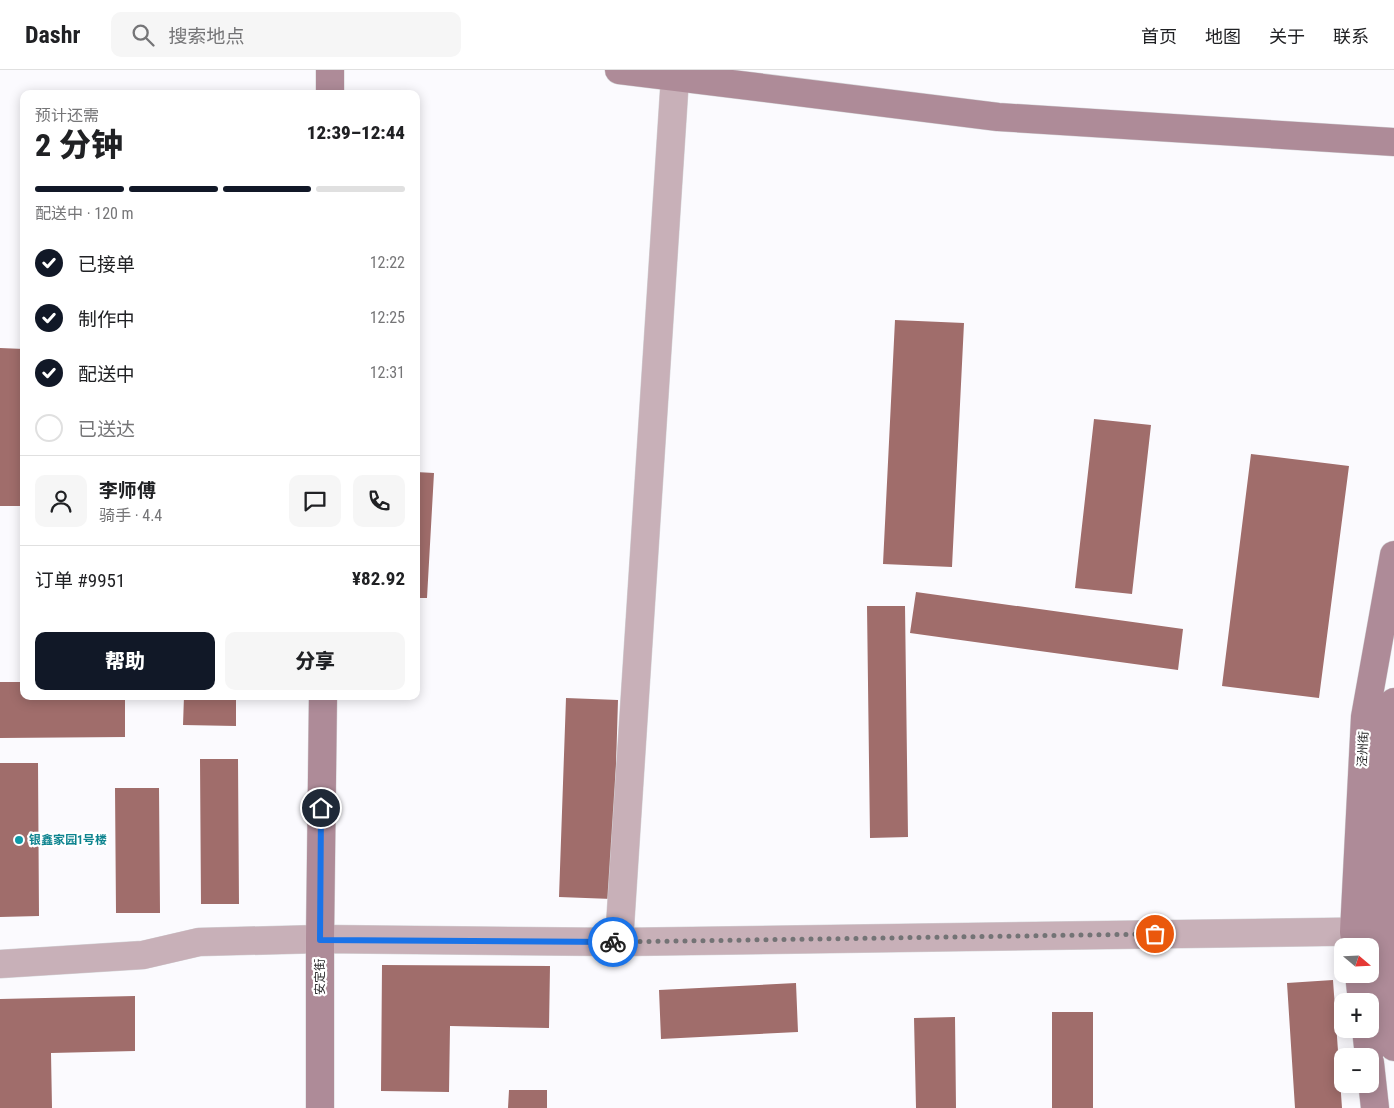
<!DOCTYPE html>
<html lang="zh">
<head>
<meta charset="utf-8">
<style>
	body { margin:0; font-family:"Roboto Condensed","Noto Sans SC",sans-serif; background:#f6f6f6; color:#202124; height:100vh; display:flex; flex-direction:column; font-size:19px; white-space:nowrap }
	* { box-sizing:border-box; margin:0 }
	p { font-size:16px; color:#757577 }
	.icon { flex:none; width:28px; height:28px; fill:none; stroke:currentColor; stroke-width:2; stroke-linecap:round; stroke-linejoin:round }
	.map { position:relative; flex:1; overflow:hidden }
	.side { position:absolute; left:20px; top:20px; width:400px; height:610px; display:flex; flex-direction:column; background:#fff; border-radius:10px; box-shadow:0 2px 12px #0003 }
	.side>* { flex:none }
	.needle { width:32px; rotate:109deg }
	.controls { position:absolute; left:1334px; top:868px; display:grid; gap:10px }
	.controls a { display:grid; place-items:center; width:45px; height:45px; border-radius:10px; background:#fff; box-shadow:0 2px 12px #0003; font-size:25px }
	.pin { position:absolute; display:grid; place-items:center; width:42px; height:42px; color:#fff; margin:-21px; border:2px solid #fff; border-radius:50%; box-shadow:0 1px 5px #0007 }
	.courier { position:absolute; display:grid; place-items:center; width:50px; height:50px; margin:-25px; border:4px solid #1a73e8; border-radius:50%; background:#fff; color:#222; box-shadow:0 1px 6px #0007 }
	.summary em { font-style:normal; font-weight:800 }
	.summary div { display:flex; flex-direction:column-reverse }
	.summary { display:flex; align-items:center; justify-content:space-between; height:85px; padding:0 15px }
	h1 { font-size:32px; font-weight:800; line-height:38px }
	.bar { display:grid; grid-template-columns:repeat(4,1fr); gap:8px 5px; align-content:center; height:60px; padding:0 15px }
	.bar i { height:6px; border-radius:4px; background:#e0e0e0 }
	.bar .active { background:#111827 }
	.bar p { grid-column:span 4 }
	.line { display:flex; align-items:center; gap:12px; padding:0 15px; border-top:1px solid #e0e0e0 }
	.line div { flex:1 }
	.round { display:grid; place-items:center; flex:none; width:52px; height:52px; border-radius:10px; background:#f6f6f6 }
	ol { padding:0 15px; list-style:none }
	li { display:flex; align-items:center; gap:15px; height:55px }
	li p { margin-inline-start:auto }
	li .icon { padding:5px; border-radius:50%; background:#111827; color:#fff; stroke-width:4 }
	li:last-child { color:#757577 }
	li i { width:28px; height:28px; border:2px solid #e0e0e0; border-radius:50% }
	.primary-button { display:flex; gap:10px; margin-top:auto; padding:10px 15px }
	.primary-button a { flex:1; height:58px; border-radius:10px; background:#111827; color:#fff; font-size:20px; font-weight:800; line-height:58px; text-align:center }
	.primary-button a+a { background:#f6f6f6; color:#202124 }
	header { display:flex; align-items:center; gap:30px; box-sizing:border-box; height:70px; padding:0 25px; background:#fff; border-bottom:1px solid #e0e0e0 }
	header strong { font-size:24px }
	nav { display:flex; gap:28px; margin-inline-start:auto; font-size:18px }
	.search { width:350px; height:45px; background:#f6f6f6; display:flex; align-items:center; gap:12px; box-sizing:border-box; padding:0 18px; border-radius:10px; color:#757577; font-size:19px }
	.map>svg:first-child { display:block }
	.building { fill:#a06d6b }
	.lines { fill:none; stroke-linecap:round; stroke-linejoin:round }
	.street-casing { stroke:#d5d5d8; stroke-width:29 }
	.secondary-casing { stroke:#d5d5d8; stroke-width:29 }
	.street { stroke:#c8b0b8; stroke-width:28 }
	.secondary { stroke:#ae8b98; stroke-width:28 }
	.done { stroke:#737375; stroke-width:5; stroke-dasharray:0 9 }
	.route { stroke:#1a73e8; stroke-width:6 }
	.culture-dot { fill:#0f9aa8; stroke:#fff; stroke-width:2 }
	.labels { text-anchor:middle; stroke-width:4.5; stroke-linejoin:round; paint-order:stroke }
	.street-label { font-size:12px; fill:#2a2a2b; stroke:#fff }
	.culture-label { font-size:12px; font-weight:bold; fill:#0d838f; stroke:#fff; text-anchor:start }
</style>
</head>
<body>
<header>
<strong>Dashr</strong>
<div class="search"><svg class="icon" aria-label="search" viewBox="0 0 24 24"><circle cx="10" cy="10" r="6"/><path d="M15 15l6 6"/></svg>搜索地点</div>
<nav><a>首页</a><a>地图</a><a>关于</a><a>联系</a></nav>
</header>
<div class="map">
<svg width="1394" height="1038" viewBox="0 0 1394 1038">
	<rect width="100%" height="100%" fill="#fbfafe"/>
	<path class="building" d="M895 250 964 253 952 497 883 494Z
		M0 278 24 279V436H0Z
		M1094 349 1151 355 1132 524 1075 518Z
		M1251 384 1349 396 1319 628 1222 616Z
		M416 402 434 403 427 528H416Z
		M916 522 1183 559 1178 600 910 563Z
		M867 536H905L908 767 870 768Z
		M0 612H24V626H125V667L0 668Z
		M184 626H236V656L183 655Z
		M566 628 618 630 612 829 559 827Z
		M200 689H238L239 834H201Z
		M0 693H38L39 846 0 847Z
		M115 718H159L160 843H116Z
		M382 895 550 896 549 958 450 956 449 1022 381 1021Z
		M1333 910 1342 1038H1295L1287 913Z
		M796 913 798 962 661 969 659 920Z
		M135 926V981L51 983 52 1038H0V929Z
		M1052 942H1093V1038H1052Z
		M955 947 956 1038H916L914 948Z
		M509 1020H547V1038H508Z"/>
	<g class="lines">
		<defs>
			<path id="street" d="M619 872 675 7
				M0 894 143 885 199 872 320 869 619 872 1394 861"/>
			<path id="secondary" d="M619 0 998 47 1394 72
				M330 24V0
				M1394 632 1390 653 1380 861 1394 977
				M1356 876 1354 862 1365 647 1394 485
				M1359 904 1362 931
				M1366 959 1369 986
				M1370 993 1375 1038
				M320 1038V869L323 626"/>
		</defs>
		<use href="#street" class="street-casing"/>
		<use href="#secondary" class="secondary-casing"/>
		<use href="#street" class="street"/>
		<use href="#secondary" class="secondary"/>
	</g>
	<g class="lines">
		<path class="done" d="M613 872 1155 864"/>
		<path class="route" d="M321 738 320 870 613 872"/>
	</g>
	<circle class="culture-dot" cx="19" cy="770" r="5"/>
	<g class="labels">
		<g class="street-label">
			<text transform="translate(1363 679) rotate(-87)" y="4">泾州街</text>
			<text transform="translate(320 907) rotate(-90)" y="4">安定街</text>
		</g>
		<g class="culture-label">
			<text x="29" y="774">银鑫家园1号楼</text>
		</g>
	</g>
</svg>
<div class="controls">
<a><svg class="needle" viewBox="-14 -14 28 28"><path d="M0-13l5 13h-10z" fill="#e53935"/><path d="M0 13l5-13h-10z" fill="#757577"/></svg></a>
<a>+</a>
<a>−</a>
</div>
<div class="pin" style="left:1155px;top:864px;background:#ea580c"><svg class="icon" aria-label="bag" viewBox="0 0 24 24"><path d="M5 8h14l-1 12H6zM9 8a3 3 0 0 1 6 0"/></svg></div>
<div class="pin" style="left:321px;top:738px;background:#1f2937"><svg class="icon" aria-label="home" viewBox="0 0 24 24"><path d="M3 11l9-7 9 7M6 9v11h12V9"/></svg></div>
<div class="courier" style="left:613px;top:872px"><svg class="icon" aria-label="bike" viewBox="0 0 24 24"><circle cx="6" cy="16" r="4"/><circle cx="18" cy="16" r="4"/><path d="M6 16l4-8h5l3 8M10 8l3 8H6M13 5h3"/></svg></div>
<section class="side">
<div class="summary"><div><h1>2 分钟</h1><p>预计还需</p></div><em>12:39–12:44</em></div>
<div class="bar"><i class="active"></i><i class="active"></i><i class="active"></i><i></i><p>配送中 · 120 m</p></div>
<ol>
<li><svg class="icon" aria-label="check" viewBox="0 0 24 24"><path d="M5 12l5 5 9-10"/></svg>已接单<p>12:22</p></li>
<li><svg class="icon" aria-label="check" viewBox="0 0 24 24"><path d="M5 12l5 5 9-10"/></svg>制作中<p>12:25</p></li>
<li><svg class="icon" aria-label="check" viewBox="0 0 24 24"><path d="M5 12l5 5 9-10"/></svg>配送中<p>12:31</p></li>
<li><i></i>已送达</li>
</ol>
<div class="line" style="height:90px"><a class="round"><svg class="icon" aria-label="person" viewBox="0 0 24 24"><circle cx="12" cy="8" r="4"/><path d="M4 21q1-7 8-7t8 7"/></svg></a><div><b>李师傅</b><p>骑手 · 4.4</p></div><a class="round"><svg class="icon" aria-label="chat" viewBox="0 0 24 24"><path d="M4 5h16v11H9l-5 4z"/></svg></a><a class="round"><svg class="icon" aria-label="phone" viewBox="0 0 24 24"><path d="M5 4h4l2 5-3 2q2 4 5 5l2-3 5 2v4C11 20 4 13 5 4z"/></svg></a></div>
<div class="line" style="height:65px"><div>订单 #9951</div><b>¥82.92</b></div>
<div class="primary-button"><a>帮助</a><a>分享</a></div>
</section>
</div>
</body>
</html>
